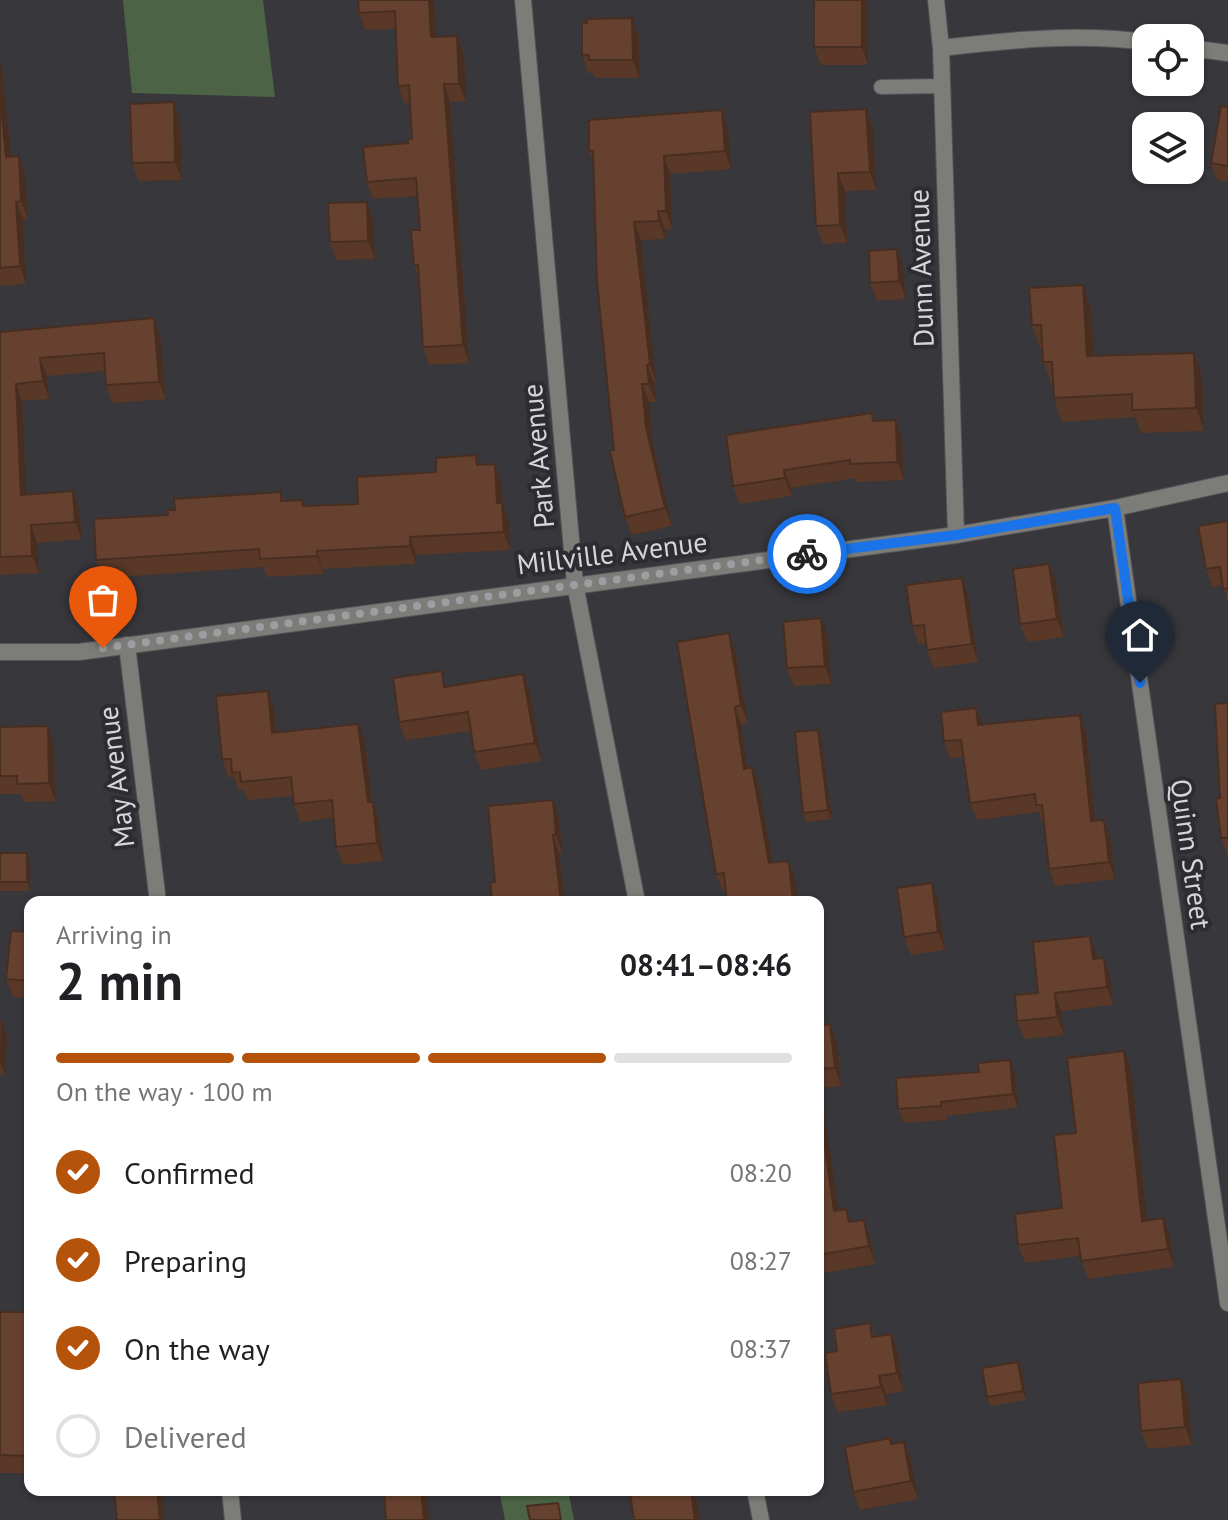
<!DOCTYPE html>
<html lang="en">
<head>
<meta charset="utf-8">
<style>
	body { margin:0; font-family:"PT Sans",sans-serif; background:#f6f6f6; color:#202124; height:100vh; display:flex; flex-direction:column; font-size:30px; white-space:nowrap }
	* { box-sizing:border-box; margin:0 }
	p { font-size:26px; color:#757577 }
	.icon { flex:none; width:44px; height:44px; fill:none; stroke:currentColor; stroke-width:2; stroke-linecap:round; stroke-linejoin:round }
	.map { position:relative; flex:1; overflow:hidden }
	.side { position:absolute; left:24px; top:896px; width:800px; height:600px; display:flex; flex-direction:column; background:#fff; border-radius:16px; box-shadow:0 2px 6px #0004 }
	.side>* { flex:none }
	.buttons { position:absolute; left:1132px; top:24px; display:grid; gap:16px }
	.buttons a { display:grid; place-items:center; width:72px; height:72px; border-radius:16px; background:#fff; box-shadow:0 2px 6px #0004; font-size:40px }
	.pin { position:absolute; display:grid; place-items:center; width:68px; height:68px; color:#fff; margin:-82px -34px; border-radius:50% 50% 50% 0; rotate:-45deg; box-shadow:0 0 8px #0007 }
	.pin .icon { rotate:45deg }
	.courier { position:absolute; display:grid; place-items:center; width:80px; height:80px; margin:-40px; border:6px solid #1a73e8; border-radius:50%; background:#fff; color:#222; box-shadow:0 2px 10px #0007 }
	.headline em { font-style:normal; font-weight:700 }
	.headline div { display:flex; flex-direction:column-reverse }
	.headline { display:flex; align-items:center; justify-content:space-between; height:136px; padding:0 32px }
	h1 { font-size:52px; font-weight:700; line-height:60px }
	.bar { display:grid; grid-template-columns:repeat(4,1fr); gap:12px 8px; align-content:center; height:96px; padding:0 32px }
	.bar i { height:10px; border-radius:6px; background:#e0e0e0 }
	.bar .selected { background:#b45309 }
	.bar p { grid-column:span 4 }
	ol { padding:0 32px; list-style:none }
	li { display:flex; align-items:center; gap:24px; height:88px }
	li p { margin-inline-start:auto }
	li .icon { padding:8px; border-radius:50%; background:#b45309; color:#fff; stroke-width:4 }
	li:last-child { color:#757577 }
	li i { width:44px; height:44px; border:4px solid #e0e0e0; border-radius:50% }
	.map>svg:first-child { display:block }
	.green { fill:#4c6445 }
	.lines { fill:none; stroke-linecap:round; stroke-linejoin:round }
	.service-casing { stroke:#545458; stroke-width:16 }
	.minor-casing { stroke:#545458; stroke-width:18 }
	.tertiary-casing { stroke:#545458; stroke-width:18 }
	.service { stroke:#7c7c79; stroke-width:14 }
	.minor { stroke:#7c7c79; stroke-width:16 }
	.tertiary { stroke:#7c7c79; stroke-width:16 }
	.wall { fill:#593828 }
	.shaded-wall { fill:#482e21 }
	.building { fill:#67412f; stroke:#482e21; stroke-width:2 }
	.done { stroke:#9e9ea2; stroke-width:8; stroke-dasharray:0 14.4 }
	.route { stroke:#1a73e8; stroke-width:10 }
	.labels { text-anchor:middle; stroke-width:8; stroke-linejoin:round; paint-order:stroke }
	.street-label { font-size:28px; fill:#d6d6d9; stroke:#2d2c32 }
</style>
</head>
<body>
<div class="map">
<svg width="1228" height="1520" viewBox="0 0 1228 1520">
	<rect width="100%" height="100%" fill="#37373c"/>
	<path class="green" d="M123 0H263L275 97 132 93Z
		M499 1490H568L574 1520H505Z"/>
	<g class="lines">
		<defs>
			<path id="service" d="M881 87 942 86"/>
			<path id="minor" d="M523 0 575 584 637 902
				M936 0 941 48 956 535
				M941 48C1009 40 1077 33 1146 42
				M1190 48 1228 53
				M1115 508 1228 1303
				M127 645 158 902
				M230 1490 233 1520
				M755 1490 761 1520"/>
			<path id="tertiary" d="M0 652H79L956 535 1115 508 1228 483"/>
		</defs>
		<use href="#service" class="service-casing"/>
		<use href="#minor" class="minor-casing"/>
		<use href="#tertiary" class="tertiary-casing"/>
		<use href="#service" class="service"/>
		<use href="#minor" class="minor"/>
		<use href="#tertiary" class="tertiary"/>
	</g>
	<path class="wall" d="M358 0H434L436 37 457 36 464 54 466 101 450 102 469 363 429 365 423 347 419 280 414 265 420 230 417 196 373 199 367 182 412 139 410 103H404L398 86 395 29 365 30 359 13Z
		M868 6V65H821L814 47Z
		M587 23 639 36V78H595L593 73H588L582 55Z
		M0 63 2 69 11 157 19 156 25 174 28 219H23L26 284 0 286Z
		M1228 107V182L1217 180 1211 163Z
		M866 109 873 127 876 190 845 191 847 243 823 244 816 226Z
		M180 120 182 180 138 181 132 163Z
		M728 128 731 169 670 174 672 229H665V239L641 240 656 382 654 383 656 402H649L653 445 672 526 632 535 625 517 614 450 593 163 589 151Z
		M367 202 373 220 375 259 336 260 330 242Z
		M903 267 906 299 877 301 870 283Z
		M1091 308 1094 356 1194 353 1202 376 1204 431 1141 433 1135 417 1062 422 1054 398 1053 385 1052 386 1043 362 1042 348H1040L1032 325Z
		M0 332 160 336 166 399 112 403 106 385 105 371 47 376 49 399 22 401 26 495 79 509 82 539 37 543 39 573 0 575Z
		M872 413 875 421 902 438 904 480 856 482 855 478 791 488 792 496 739 504 733 486Z
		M480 465 501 482 503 505 509 521 510 550 416 555V564L323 569 324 574 267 577 263 567 103 578 96 560 175 510 281 492 284 501 305 506 358 504 436 472Z
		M1228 521V602L1223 585 1212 587 1206 569Z
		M962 578 968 596 978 662 934 668 927 650 926 643 919 644 912 626Z
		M1056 582 1064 637 1027 642 1020 624Z
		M729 633 735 651 748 723 741 725 747 768 752 767 759 785 772 863H789L796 881 723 891 716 874Z
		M828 636 831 684 794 686 787 668Z
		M523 674 530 692 541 761 481 770 474 752 471 731 406 740 399 722 448 686Z
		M268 691 274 709 277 733 365 742 372 802 379 820 383 861 343 865 336 847 333 818 300 822 294 804 293 796 248 800 244 790 239 791 234 777H228L222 759Z
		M1228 703V856L1221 838 1220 798Z
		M1080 715 1086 732 1095 821 1110 837 1115 879 1055 886 1049 869 1044 822 1042 823 1039 812 977 820 970 803 964 757 950 758 944 741 982 724Z
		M0 727 54 744 55 801 24 802 21 794H0Z
		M821 739 832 819 806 822 803 813Z
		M559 818 562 853H559L565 902H493L495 882Z
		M0 853H27L30 862V891H0Z
		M938 901 945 950 911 955 904 937Z
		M30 932V998L13 997 6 979Z
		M1097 954V958L1110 976 1113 1005 1061 1011 1064 1035 1024 1039 1017 1021 1038 993Z
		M0 1019 7 1037 5 1075H0Z
		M818 1026 837 1042 841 1086 821 1088 838 1210 846 1209 851 1222 870 1238 875 1264 818 1274Z
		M1131 1069 1147 1220 1163 1218 1170 1236 1174 1267 1088 1279 1080 1256 1025 1263 1018 1245 1062 1208 1076 1133Z
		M1015 1074 1018 1108 946 1116 947 1120 904 1123 898 1109Z
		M0 1312H30V1473H0Z
		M870 1323 875 1336 898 1352 903 1391 886 1394 887 1405 838 1412 831 1394 837 1351Z
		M1018 1362 1022 1371 1026 1400 990 1406 987 1397Z
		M1188 1397 1192 1445 1148 1449 1141 1431Z
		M890 1438 892 1444 904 1442 911 1460 918 1499 860 1510 853 1492Z"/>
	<path class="shaded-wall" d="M429 0H434L437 54 431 37Z
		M862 0H866L868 6V65L862 47Z
		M632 18 639 36V78L633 60Z
		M457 36 464 54 466 101 459 84Z
		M0 63 2 69 13 175 6 157 0 95Z
		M444 84 450 102 469 363 463 345Z
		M174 102 180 120 182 180 175 162Z
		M866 109 873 127 876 190 870 172Z
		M722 110 728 128 731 169 725 151Z
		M19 156 25 174 28 219 21 201Z
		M664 156 670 174 672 229 666 211Z
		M838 173 845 191 847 243 840 225Z
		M16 202 23 219 26 284 20 266Z
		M367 202 373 220 375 259 368 241Z
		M658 211 665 229V239L659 221Z
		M634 222 641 240 656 382 650 364Z
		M897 249 903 267 906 299 899 281Z
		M1083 285 1091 308 1095 379 1087 356Z
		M154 318 160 336 166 399 159 382Z
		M1194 353 1202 376 1204 431 1196 408Z
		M40 358 47 376 49 399 43 381Z
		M647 365 654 383 656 402 649 384Z
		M16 384 22 401 27 512 21 495Z
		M642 384 649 402 653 445 672 526 665 508 646 427Z
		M896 420 902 438 904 480 897 462Z
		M495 464 501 482 503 505 509 521 510 550 504 532 497 503Z
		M784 470 791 488 792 496 785 478Z
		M73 491 79 509 82 539 75 522Z
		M31 525 37 543 39 573 32 556Z
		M410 537 416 555V564L410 546Z
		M317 551 323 569 324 574 317 556Z
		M1049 564 1056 582 1064 637 1057 619Z
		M962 578 968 596 978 662 972 644Z
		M821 618 828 636 831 684 825 666Z
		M729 633 735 651 748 723 741 705Z
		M523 674 530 692 541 761 535 743Z
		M268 691 274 709 278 751 272 733Z
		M735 707 741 725 750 787 744 769Z
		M976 708 983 725H978Z
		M1080 715 1086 732 1097 838 1091 821Z
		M358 724 365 742 374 820 368 802Z
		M48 726 54 744 55 801 49 783Z
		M818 730 821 739 832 819 828 810Z
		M752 767 759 785 776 881 769 863Z
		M553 800 559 818 562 853 556 835Z
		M373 802 379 820 383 861 377 843Z
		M1104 820 1110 837 1115 879 1109 862Z
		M553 835 559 853 565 902H561Z
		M27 853 30 862V891L27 882Z
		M789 863 796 881 798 902H793Z
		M932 883 938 901 945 950 938 932Z
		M1090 936 1097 954 1099 977 1093 959Z
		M1104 958 1110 976 1113 1005 1107 987Z
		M1055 993 1061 1011 1064 1035 1057 1017Z
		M1 1019 7 1037 5 1075 0 1061Z
		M830 1024 837 1042 841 1086 835 1068Z
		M1124 1051 1131 1069 1149 1239 1142 1221Z
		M1010 1060 1015 1074 1018 1108 1013 1094Z
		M818 1080 821 1088 841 1229 834 1211 818 1097Z
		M1163 1218 1170 1236 1174 1267 1168 1249Z
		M864 1220 870 1238 875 1264 869 1246Z
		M891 1334 898 1352 903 1391 897 1373Z
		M1018 1362 1022 1371 1026 1400 1023 1391Z
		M879 1376 886 1394 887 1405 881 1387Z
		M1181 1379 1188 1397 1192 1445 1185 1427Z
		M904 1442 911 1460 918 1499 911 1481Z
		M157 1490H162L164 1520H160Z
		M421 1490H426L427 1492 429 1520H424Z
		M691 1490H693L697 1503 700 1520H695Z"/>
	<path class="building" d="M358 0H429L431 37 457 36 459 84H444L463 345 423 347 418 265H414L411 230H420L416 178 367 182 363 147 408 143V139H412L409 85 398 86 395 11 359 13Z
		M814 0H862V47H814Z
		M632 18 633 60H589V55H582V23H587V19Z
		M0 95 6 157 19 156 21 201 16 202 20 266 0 268Z
		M174 102 175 162 132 163 130 104Z
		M1221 106 1228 107V166L1211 163Z
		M866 109 870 172 838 173 840 225 816 226 810 112Z
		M722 110 725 151 664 156 666 211H658L659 221 634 222 650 364 647 365 649 384H642L646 427 665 508 625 517 610 451 614 450 597 281 593 151H589V120Z
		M367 202 368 241 330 242 328 203Z
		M897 249 899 281 870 283 869 251Z
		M1083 285 1087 356 1194 353 1196 408 1132 410V394L1054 398 1052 362H1043L1041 325H1032L1029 288Z
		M154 318 159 382 106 385 104 353 40 358 43 381 16 384 21 495 73 491 75 522 31 525 32 556 0 557V332Z
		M872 413 873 421 896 420 897 462 850 464V460L784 470 785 478 733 486 726 435Z
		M476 455 477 465 495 464 497 503H502L504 532 410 537V546L317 551V556L260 559 259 549 96 560 94 519 168 515 167 510H175L174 499 281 492V501L302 500 303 506 358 504 357 477 436 472V458Z
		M1228 521V588L1223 589 1220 567 1206 569 1198 526Z
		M1049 564 1057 619 1020 624 1013 569Z
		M962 578 972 644 927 650 924 625 912 626 906 585Z
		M821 618 825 666 787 668 783 622Z
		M729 633 741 705 735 707 744 769 752 767 769 863 786 861 789 863 793 902H727L724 873 716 874 677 642Z
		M442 671 444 687 523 674 535 743 474 752 468 712 399 722 393 678Z
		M268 691 272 733 358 724 368 802H373L377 843 336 847 332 800 294 804 291 777 241 782 240 772 232 773 231 759H222L216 696Z
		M1228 703V838H1221L1216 799 1220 798 1215 704Z
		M976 708 978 725 1080 715 1091 821 1104 820 1109 862 1049 869 1042 805H1036L1035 794 970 803 961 740 944 741 941 712Z
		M48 726 49 783 17 784V776H0V727Z
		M818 730 828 810 803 813 795 732Z
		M553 800 556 835H553L561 902H493L490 883 495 882 488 806Z
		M0 853H27V882H0Z
		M932 883 938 932 904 937 897 888Z
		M11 931 30 932V981L6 979Z
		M1090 936 1093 959 1104 958 1107 987 1055 993 1057 1017 1017 1021 1015 995 1038 993 1033 942Z
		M830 1024 835 1068 818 1069V1026Z
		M1124 1051 1142 1221 1163 1218 1168 1249 1081 1261 1078 1238 1018 1245 1015 1214 1062 1208 1054 1135 1076 1133 1067 1058Z
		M1010 1060 1013 1094 941 1102V1106L898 1109 896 1078 979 1072 978 1063Z
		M818 1097 834 1211 846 1209 849 1222 864 1220 869 1246 818 1255Z
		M0 1312H30V1456L0 1455Z
		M870 1323 872 1337 891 1334 897 1373 879 1376 881 1387 831 1394 825 1353 837 1351 834 1329Z
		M1018 1362 1023 1391 987 1397 982 1368Z
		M1181 1379 1185 1427 1141 1431 1138 1383Z
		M890 1438 891 1444 904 1442 911 1481 853 1492 845 1447Z
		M114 1490H157L160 1520H117Z
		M384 1490H421L424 1520H386Z
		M633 1490H691L695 1520H634L630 1493 634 1492Z
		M558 1503 561 1520H530L527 1506Z"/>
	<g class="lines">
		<path class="done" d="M103 648 807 554"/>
		<path class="route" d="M807 554 956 535 1115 508 1140 683"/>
	</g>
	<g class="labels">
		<g class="street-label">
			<text transform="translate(921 268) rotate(-92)" y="10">Dunn Avenue</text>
			<text transform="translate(538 456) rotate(-95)" y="10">Park Avenue</text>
			<text transform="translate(612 553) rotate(-7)" y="10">Millville Avenue</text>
			<text transform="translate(116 777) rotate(-97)" y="10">May Avenue</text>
			<text transform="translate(1191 854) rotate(82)" y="10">Quinn Street</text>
		</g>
	</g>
</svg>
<div class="buttons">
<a><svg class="icon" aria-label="locate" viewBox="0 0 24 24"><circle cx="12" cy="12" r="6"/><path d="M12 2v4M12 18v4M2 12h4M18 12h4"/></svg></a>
<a><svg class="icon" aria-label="layers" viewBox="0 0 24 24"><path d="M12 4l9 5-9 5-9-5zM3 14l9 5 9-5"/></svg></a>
</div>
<div class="pin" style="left:103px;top:648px;background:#ea580c"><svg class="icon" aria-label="bag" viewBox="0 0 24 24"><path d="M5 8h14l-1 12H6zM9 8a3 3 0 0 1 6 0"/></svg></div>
<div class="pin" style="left:1140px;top:683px;background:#1f2937"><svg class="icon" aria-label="home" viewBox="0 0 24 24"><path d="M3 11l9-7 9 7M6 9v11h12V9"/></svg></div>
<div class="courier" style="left:807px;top:554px"><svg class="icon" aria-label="bike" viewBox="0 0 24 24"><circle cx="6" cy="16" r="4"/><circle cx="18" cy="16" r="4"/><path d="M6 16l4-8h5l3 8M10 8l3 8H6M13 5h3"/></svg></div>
<section class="side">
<div class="headline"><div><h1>2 min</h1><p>Arriving in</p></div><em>08:41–08:46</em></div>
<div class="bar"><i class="selected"></i><i class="selected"></i><i class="selected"></i><i></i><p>On the way · 100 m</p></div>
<ol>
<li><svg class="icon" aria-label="check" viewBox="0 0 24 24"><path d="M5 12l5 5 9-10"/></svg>Confirmed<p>08:20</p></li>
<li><svg class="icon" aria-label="check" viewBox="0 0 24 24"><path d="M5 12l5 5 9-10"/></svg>Preparing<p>08:27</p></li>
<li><svg class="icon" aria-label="check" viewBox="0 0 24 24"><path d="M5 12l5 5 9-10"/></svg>On the way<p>08:37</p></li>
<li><i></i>Delivered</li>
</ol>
</section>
</div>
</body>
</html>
